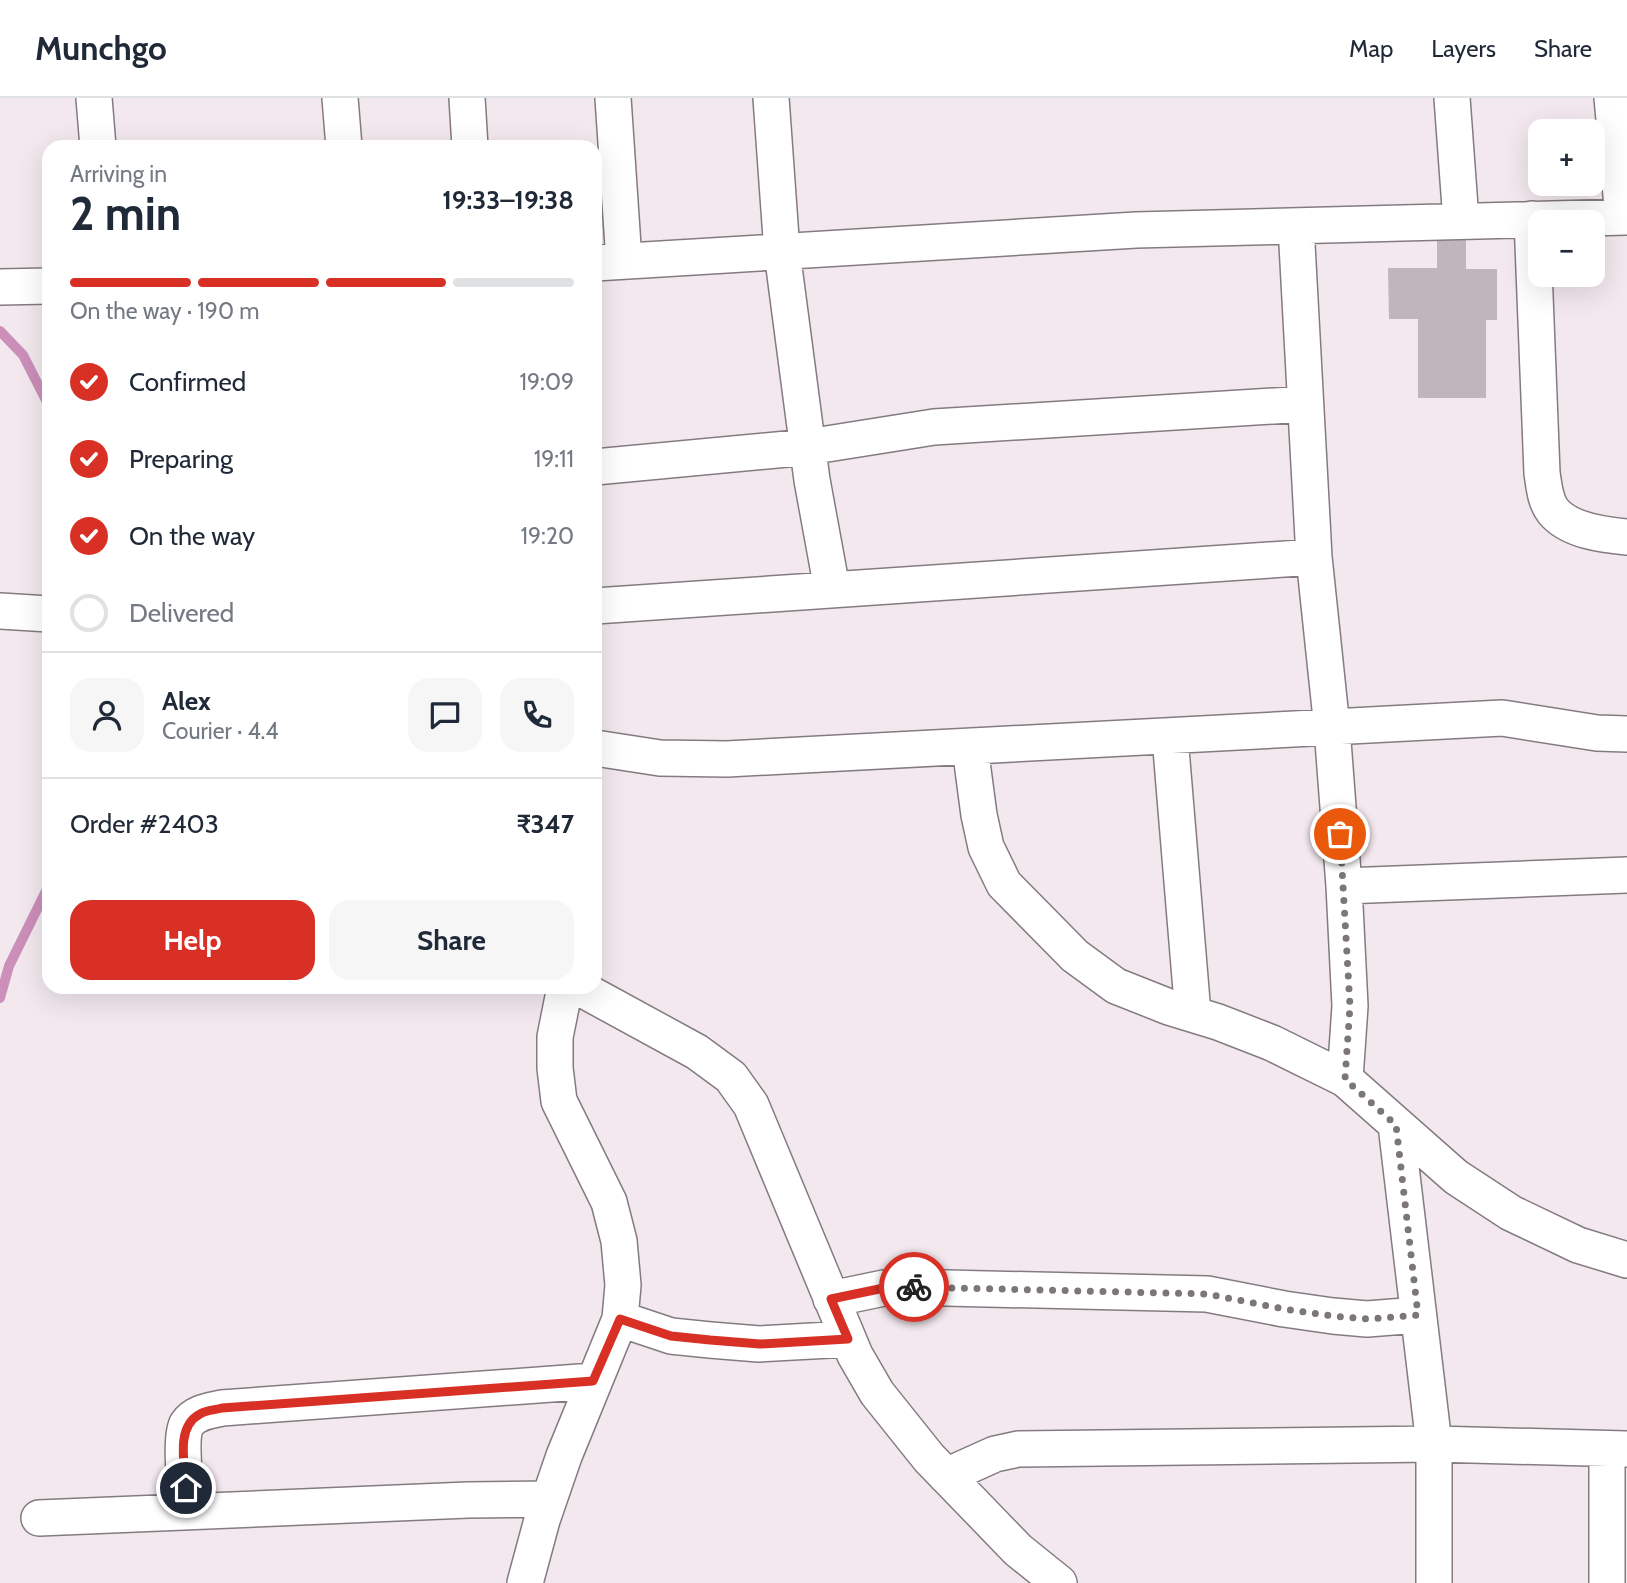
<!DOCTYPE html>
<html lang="en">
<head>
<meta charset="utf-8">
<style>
	body { margin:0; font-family:Cabin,sans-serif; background:#f6f6f7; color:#1f2937; height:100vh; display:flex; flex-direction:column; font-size:26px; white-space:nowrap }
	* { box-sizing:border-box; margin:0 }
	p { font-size:23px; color:#747a83 }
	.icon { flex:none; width:38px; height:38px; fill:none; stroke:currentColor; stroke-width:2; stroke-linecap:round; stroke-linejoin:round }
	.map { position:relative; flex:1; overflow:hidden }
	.details { position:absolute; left:42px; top:42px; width:560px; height:854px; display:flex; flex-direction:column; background:#fff; border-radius:21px; box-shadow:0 7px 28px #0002 }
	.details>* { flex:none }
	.controls { position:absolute; left:1528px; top:21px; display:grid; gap:14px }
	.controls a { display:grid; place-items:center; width:77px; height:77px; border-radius:14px; background:#fff; box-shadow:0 7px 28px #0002; font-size:35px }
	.pin { position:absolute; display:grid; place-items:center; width:60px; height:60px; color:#fff; margin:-30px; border:4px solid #fff; border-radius:50%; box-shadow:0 2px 7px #0007 }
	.courier { position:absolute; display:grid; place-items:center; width:70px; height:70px; margin:-35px; border:5px solid #d93025; border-radius:50%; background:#fff; color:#222; box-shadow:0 2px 9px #0007 }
	.summary em { font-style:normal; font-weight:700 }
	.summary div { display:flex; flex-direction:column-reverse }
	.summary { display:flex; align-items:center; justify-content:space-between; height:119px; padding:0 28px }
	h1 { font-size:46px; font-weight:700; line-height:52px }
	.bar { display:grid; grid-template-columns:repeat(4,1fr); gap:10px 7px; align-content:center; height:84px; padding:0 28px }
	.bar i { height:9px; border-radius:5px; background:#e0e1e3 }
	.bar .active { background:#d93025 }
	.bar p { grid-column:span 4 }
	.line { display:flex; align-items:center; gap:18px; padding:0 28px; border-top:2px solid #e0e1e3 }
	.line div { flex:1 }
	.round { display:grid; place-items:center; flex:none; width:74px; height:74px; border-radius:21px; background:#f6f6f7 }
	ol { padding:0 28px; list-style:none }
	li { display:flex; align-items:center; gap:21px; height:77px }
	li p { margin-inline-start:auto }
	li .icon { padding:7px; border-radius:50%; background:#d93025; color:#fff; stroke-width:4 }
	li:last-child { color:#747a83 }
	li i { width:38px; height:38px; border:4px solid #e0e1e3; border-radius:50% }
	.button { display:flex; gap:14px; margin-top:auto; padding:14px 28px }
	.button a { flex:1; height:80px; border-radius:21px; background:#d93025; color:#fff; font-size:28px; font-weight:700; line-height:80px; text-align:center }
	.button a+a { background:#f6f6f7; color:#1f2937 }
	header { display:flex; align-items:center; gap:42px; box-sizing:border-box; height:98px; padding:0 35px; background:#fff; border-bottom:2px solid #e0e1e3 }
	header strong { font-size:33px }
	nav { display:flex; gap:38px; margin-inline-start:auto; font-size:24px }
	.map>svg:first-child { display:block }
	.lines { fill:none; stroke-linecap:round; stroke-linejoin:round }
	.stream { stroke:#cb8fba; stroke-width:10 }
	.building { fill:#bfb6bc }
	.street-casing { stroke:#847b81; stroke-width:38 }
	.street { stroke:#fff; stroke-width:35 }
	.done { stroke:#7c767a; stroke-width:7; stroke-dasharray:0 12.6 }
	.route { stroke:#d93025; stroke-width:9 }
</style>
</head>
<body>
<header>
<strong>Munchgo</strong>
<nav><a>Map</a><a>Layers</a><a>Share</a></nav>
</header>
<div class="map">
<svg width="1627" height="1485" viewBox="0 0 1627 1485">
	<rect width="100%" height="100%" fill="#f2e8ee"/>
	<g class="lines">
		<path class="stream" d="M0 233 23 257 49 308
			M0 900 9 868 49 787"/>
	</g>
	<path class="building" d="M1437 142H1466V171H1497V222H1486V300H1418V221H1389L1388 170H1437Z"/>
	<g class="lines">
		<defs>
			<path id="street" d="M94 0 98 49
				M340 0 344 49
				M467 0 470 49
				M613 0 624 163
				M771 0 782 154 812 382 832 491
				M1452 0 1461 123
				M1612 0 1623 119
				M1532 121 1542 375C1544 388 1545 403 1553 413 1569 433 1604 437 1627 439
				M1296 128 1314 459 1332 630 1344 788 1350 908 1345 981
				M595 165 1136 132 1627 119
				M0 189 49 188
				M595 369 808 349 934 329 1305 306
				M595 508 1314 459
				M0 513 49 516
				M1170 639 1193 916
				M970 649 979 717 986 749 1004 786 1075 858 1116 888 1169 909 1218 924 1272 945 1345 981 1456 1079 1511 1115 1578 1147 1627 1162
				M595 650 660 660 727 661 1502 620 1597 635 1627 636
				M1344 788 1627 777
				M578 889 697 954 731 979 751 1007 855 1257 877 1295 929 1360 1018 1452 1059 1485
				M1396 1027 1434 1346V1485
				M831 1201 884 1190 904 1189 1207 1196 1284 1211 1333 1218 1367 1221 1418 1217
				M620 1221 671 1238 710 1242 759 1246 848 1241
				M946 1378 995 1356 1018 1351 1434 1346 1627 1351
				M187 1414C186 1396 179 1339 187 1326 195 1314 210 1313 222 1310L593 1283
				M39 1420 468 1402 549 1401
				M525 1485 542 1422 564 1358 620 1221 623 1187 619 1143 609 1104 559 1003 555 970V939L565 889
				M1607 1485V1351"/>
		</defs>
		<use href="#street" class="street-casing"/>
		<use href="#street" class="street"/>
	</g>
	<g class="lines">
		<path class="done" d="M914 1189 1207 1196 1284 1211 1333 1218 1367 1221 1418 1217 1396 1027 1345 981 1350 908 1340 736"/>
		<path class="route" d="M186 1390C185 1367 175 1329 200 1316 206 1312 215 1312 222 1310L593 1283 620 1221 671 1238 710 1242 760 1246 848 1241 831 1201 884 1190 914 1189"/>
	</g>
</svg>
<div class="controls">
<a>+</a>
<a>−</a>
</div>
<div class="pin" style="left:1340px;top:736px;background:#ea580c"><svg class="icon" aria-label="bag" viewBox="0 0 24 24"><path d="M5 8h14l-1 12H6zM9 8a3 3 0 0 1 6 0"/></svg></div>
<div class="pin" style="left:186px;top:1390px;background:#1f2937"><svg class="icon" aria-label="home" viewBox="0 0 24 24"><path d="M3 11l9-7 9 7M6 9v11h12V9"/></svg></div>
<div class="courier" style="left:914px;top:1189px"><svg class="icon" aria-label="bike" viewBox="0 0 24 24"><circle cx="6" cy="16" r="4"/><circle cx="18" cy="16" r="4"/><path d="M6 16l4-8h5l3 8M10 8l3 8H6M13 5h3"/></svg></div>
<section class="details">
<div class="summary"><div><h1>2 min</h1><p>Arriving in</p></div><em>19:33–19:38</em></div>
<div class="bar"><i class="active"></i><i class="active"></i><i class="active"></i><i></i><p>On the way · 190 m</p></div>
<ol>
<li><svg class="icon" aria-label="check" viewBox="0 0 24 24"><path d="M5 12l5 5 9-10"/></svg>Confirmed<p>19:09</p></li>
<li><svg class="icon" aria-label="check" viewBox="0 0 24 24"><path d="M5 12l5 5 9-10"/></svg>Preparing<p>19:11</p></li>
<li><svg class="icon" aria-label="check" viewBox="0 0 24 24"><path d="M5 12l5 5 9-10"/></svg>On the way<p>19:20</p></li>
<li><i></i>Delivered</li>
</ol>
<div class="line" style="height:126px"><a class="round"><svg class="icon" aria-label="person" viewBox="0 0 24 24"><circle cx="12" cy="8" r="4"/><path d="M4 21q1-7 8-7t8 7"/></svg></a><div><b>Alex</b><p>Courier · 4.4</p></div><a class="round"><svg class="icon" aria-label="chat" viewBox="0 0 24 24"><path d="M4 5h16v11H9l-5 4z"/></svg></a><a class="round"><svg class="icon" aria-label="phone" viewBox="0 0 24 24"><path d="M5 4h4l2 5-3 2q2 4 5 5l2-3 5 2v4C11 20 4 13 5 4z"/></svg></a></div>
<div class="line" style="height:91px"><div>Order #2403</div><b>₹347</b></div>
<div class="button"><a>Help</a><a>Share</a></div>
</section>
</div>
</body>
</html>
